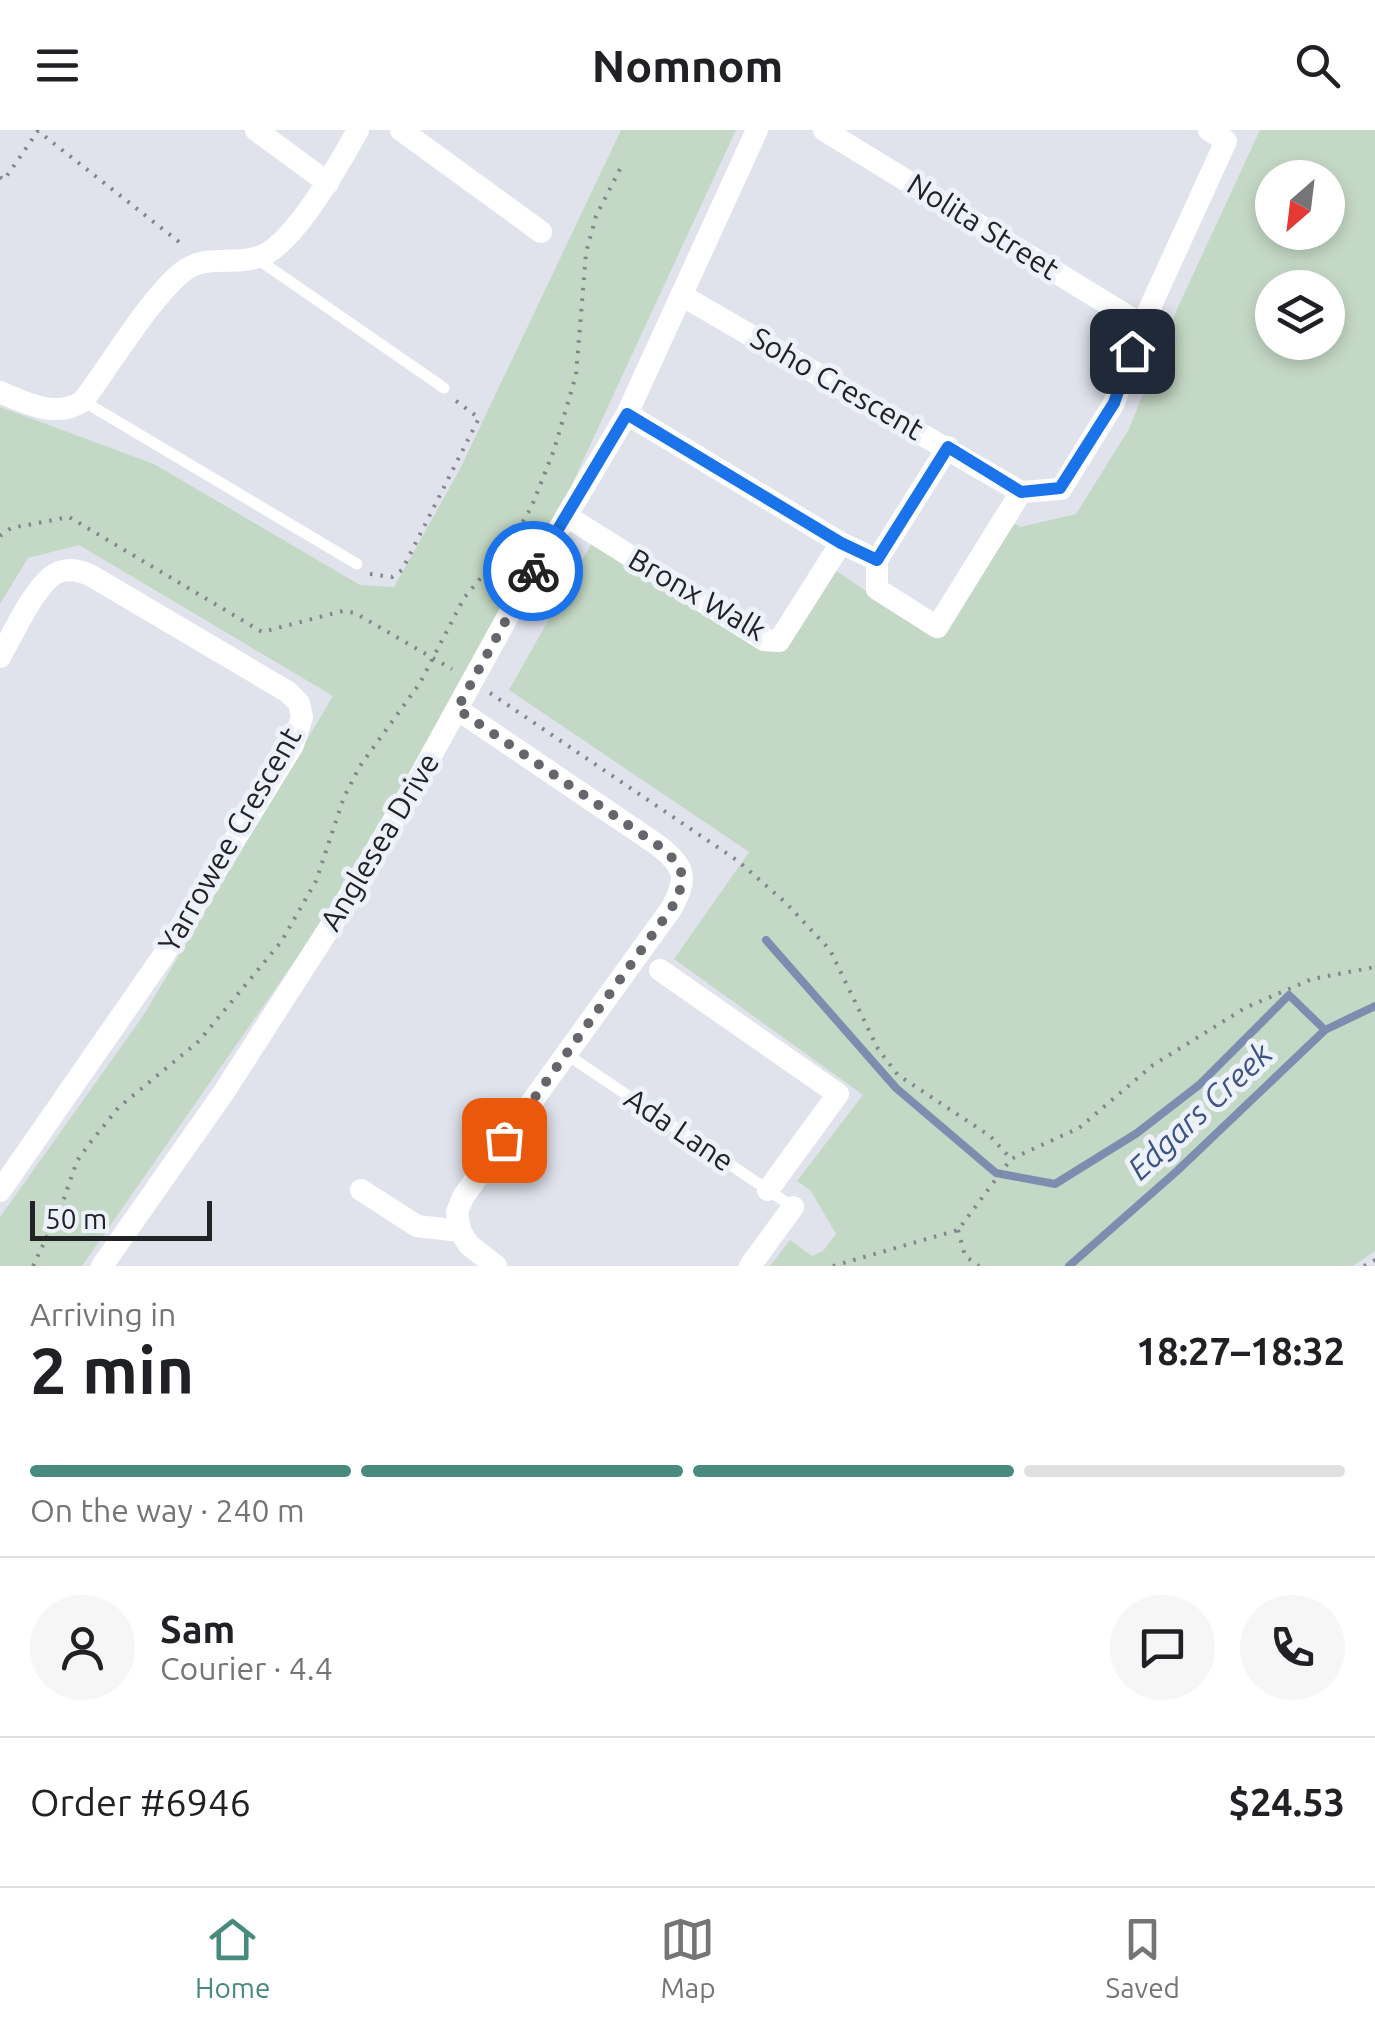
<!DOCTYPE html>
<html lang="en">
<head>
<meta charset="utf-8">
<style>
	body { margin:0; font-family:Ubuntu,sans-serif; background:#f6f6f6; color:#202124; height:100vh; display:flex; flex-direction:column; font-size:38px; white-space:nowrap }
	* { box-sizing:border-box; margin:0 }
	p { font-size:32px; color:#757577 }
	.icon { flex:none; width:55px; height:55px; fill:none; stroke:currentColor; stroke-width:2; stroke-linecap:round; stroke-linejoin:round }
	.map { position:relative; height:1136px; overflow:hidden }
	.details { display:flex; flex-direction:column; background:#fff; flex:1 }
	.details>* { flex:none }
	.needle { width:65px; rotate:208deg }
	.controls { position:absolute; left:1255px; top:30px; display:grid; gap:20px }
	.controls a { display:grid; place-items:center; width:90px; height:90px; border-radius:50%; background:#fff; box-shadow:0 5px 15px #0003; font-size:50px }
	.scale { position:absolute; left:30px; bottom:25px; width:182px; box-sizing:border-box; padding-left:10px; border:5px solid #212326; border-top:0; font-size:28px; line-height:35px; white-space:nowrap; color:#212326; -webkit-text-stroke:8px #edf1f9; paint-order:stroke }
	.pin { position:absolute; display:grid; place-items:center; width:85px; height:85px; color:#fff; margin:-42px; border-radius:20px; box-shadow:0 5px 15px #0006 }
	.courier { position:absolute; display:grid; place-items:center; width:100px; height:100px; margin:-50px; border:8px solid #1a73e8; border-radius:50%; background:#fff; color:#222; box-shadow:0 2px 12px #0007 }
	.head em { font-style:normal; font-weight:700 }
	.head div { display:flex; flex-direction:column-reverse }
	.head { display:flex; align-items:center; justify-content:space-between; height:170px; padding:0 30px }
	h1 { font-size:65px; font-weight:700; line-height:75px }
	.bar { display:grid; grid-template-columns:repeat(4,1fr); gap:15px 10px; align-content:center; height:120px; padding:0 30px }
	.bar i { height:12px; border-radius:8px; background:#e0e0e0 }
	.bar .on { background:#488b7e }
	.bar p { grid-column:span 4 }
	.line { display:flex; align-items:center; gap:25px; padding:0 30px; border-top:2px solid #e0e0e0 }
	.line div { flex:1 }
	.round { display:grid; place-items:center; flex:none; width:105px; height:105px; border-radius:52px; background:#f6f6f6 }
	header { display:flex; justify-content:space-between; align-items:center; height:130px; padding:0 30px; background:#fff; font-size:45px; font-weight:700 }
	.tabs { display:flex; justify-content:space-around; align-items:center; height:140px; border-top:2px solid #e0e0e0; background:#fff; font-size:28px; color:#757577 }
	.tabs a { display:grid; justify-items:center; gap:5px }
	.tabs .on { color:#488b7e }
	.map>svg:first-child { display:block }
	.green { fill:#c4d9c5; fill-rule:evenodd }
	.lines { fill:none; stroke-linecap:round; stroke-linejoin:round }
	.stream { stroke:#7d8daf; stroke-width:8 }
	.path { stroke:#83858c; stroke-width:4; stroke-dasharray:2.5 8; stroke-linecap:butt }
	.lane { stroke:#fff; stroke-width:11 }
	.street { stroke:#fff; stroke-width:22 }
	.done { stroke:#64666b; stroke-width:10; stroke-dasharray:0 18 }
	.route { stroke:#1a73e8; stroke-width:12 }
	.labels { text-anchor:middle; stroke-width:10; stroke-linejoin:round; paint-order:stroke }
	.street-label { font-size:30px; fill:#212326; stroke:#edf1f9 }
	.water-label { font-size:32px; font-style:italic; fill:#3d5383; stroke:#edf1f9 }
</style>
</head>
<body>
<header><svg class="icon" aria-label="menu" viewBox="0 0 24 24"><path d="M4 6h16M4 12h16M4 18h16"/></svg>Nomnom<svg class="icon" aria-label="search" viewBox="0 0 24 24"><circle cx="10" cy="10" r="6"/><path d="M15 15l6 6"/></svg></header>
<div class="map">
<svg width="1375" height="1136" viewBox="0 0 1375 1136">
	<rect width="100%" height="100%" fill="#e0e3ec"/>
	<path class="green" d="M621 0H736L555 391 329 782 82 1136H0V1087L143 886 333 566 79 415 28 428 0 474V277L154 334 360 455 394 457 460 339Z
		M1260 0H1375V1121L1353 1136H770L790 1110 812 1126 823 1121 836 1104 811 1061 797 1051 863 965 674 829 749 722 509 560 593 411 761 518 835 440 934 507 941 508 946 505 1014 393 1020 397 1076 384 1129 299 1178 177ZM1272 48H1328V102H1272ZM1272 158H1328V212H1272Z"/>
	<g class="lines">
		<path class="stream" d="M766 810 896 958 996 1043 1055 1054 1137 1003 1199 955 1289 865 1325 900
			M1069 1136 1177 1041 1325 900 1375 876"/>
		<path class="path" d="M0 47 4 50 38 1 183 115
			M0 406 11 398 69 387 262 502 343 481 355 483 452 539
			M370 444 392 447 402 440 479 288 455 270
			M490 563 738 731 786 773 830 820 878 919 898 945 990 1006 1011 1029
			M958 1100 965 1126 979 1136
			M33 1136 61 1077 77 1031 90 1013 118 978 199 911 281 812 316 751 344 667 360 636 420 553 464 468 510 413 531 378 554 320 576 245 586 123 596 86 620 39
			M833 1136 958 1100 1011 1029 1079 998 1153 935 1245 878 1312 849 1375 837
			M1364 1136 1375 1130"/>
		<path class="lane" d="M256 128 444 258
			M83 271 357 434
			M566 924 793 1077"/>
		<path class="street" d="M256 0 328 53
			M401 0 541 102
			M824 0 1142 195
			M681 165 1021 362 1061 359 1114 273 1142 195 1226 11 1209 0
			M0 262C26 273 57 289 83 271 110 235 149 170 181 143 207 122 233 137 261 126 294 114 341 31 358 0
			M627 284 841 413 877 430 948 317
			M568 387 764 510 779 511 841 413
			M877 430V459L937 497 1021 362
			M0 527C12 506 37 450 59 442 70 438 80 441 90 445L288 562 299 573 302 587 293 615 163 826 0 1061
			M457 579 659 716C686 738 688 748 671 779L463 1067 457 1082 460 1101
			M660 840 838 964 768 1060
			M361 1060 417 1096 460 1101 469 1115 496 1136
			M102 1136 224 962 339 783 421 644 519 466 627 284 757 0
			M750 1136 793 1077"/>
	</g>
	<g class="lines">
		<path class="done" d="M504 1010 671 779C688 748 686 738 659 716L457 579 533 441"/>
		<path class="route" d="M533 441 627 284 841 413 877 430 948 317 1021 362 1060 358 1114 273 1132 221"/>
	</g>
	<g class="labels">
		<g class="street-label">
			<text transform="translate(983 97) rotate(32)" y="10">Nolita Street</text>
			<text transform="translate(837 254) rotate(30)" y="10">Soho Crescent</text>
			<text transform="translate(697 465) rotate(30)" y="10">Bronx Walk</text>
			<text transform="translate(230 710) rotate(-60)" y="10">Yarrowee Crescent</text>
			<text transform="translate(380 712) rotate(-59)" y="10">Anglesea Drive</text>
			<text transform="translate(679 1000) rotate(34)" y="10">Ada Lane</text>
		</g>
		<g class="water-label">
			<text transform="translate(1200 981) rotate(-43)" y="11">Edgars Creek</text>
		</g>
	</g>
</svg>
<div class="controls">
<a><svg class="needle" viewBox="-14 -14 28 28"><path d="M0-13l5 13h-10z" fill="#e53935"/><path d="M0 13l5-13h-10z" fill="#757577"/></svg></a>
<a><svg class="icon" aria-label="layers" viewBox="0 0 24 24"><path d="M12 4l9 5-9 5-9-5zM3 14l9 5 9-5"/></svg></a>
</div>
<div class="scale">50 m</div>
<div class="pin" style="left:504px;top:1010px;background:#ea580c"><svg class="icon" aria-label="bag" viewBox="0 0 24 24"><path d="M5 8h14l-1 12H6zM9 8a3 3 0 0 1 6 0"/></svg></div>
<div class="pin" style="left:1132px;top:221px;background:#1f2937"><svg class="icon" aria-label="home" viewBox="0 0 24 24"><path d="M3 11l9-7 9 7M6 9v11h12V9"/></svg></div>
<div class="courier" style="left:533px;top:441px"><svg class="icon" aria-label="bike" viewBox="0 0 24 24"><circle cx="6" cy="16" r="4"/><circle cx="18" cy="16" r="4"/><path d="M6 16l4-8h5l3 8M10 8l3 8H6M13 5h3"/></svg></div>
</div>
<section class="details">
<div class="head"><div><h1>2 min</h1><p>Arriving in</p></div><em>18:27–18:32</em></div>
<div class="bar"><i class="on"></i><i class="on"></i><i class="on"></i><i></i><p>On the way · 240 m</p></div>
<div class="line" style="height:180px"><a class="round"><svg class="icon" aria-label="person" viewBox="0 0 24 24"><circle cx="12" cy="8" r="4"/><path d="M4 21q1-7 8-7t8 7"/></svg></a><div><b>Sam</b><p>Courier · 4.4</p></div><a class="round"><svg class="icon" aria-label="chat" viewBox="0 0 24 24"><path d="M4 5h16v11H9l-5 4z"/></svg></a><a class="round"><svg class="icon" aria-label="phone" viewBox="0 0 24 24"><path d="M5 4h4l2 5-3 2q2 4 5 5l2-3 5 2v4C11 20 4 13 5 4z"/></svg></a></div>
<div class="line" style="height:130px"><div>Order #6946</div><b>$24.53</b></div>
</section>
<nav class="tabs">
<a class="on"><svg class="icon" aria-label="home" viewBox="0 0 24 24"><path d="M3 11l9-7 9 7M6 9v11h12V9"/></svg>Home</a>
<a><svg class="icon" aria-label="map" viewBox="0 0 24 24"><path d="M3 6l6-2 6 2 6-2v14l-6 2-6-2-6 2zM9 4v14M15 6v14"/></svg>Map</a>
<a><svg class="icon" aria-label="saved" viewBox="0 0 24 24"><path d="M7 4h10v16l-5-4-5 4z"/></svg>Saved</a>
</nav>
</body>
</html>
